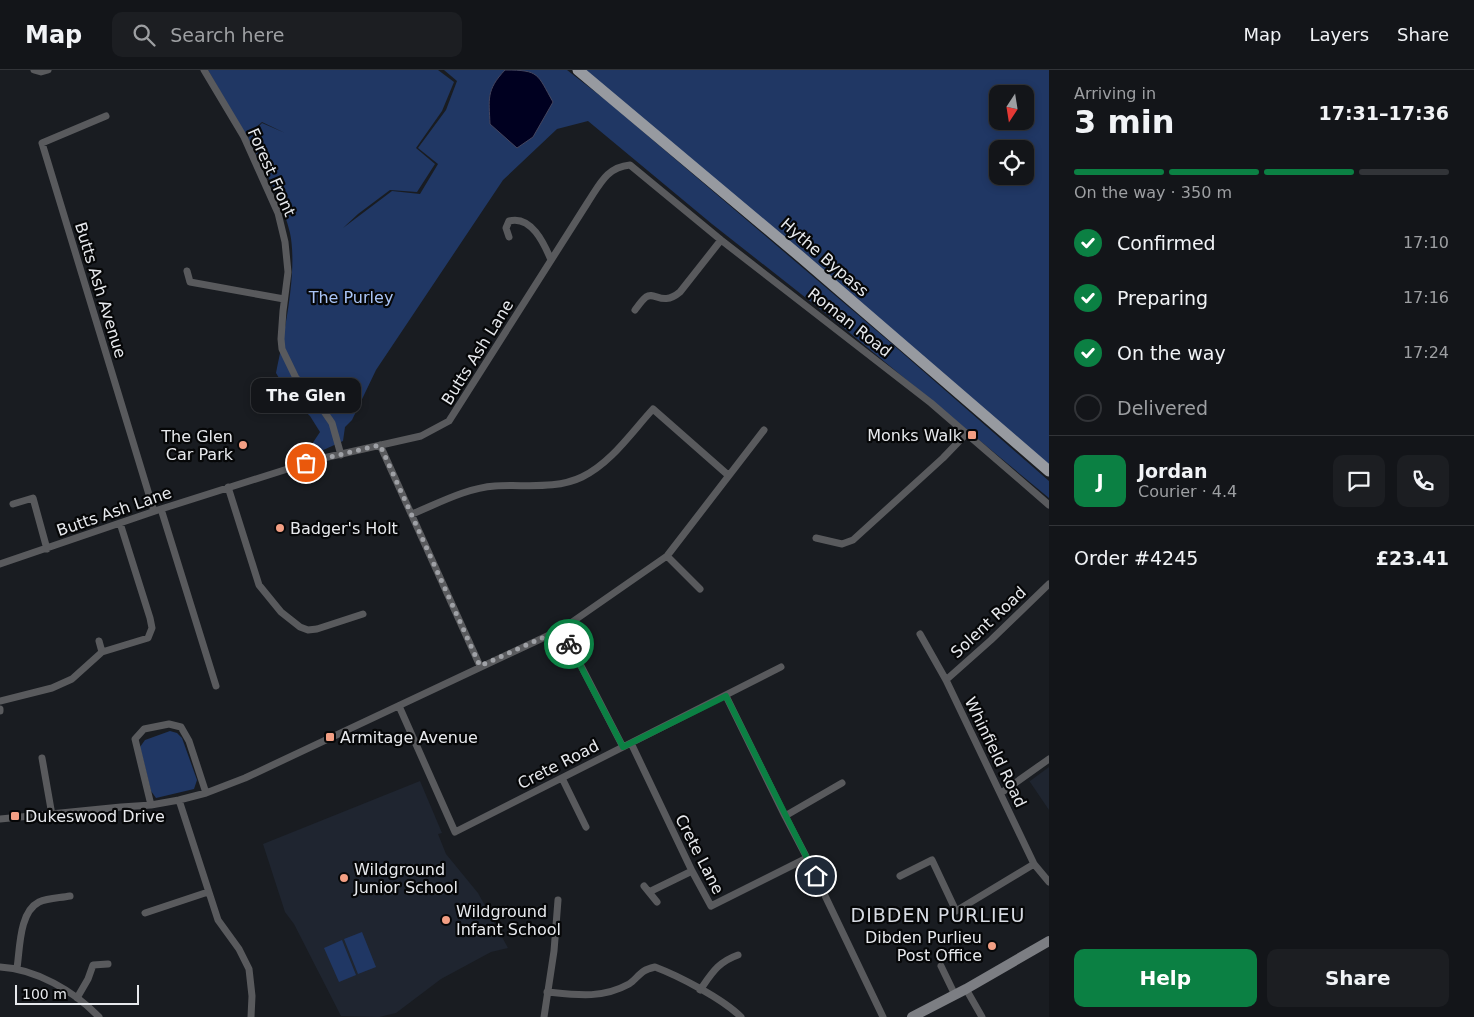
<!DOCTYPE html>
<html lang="en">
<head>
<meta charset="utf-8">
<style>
	body { margin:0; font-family:"DejaVu Sans",sans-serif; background:#1c1e22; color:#f1f3f6; height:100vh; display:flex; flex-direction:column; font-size:19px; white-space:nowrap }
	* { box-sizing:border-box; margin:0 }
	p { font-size:16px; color:#9d9fa2 }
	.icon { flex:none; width:28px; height:28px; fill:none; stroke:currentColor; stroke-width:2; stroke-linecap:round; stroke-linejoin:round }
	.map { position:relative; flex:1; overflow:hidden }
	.details { display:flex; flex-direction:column; background:#131519; width:425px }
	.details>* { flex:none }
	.needle { width:32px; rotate:192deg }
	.buttons { position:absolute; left:989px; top:15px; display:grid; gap:10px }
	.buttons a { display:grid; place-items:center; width:45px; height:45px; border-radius:10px; background:#131519; box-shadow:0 2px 8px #0003,0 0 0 1px #323438; font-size:25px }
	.scale { position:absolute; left:15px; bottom:12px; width:124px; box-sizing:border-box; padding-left:5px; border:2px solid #e7e9ed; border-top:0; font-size:14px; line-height:18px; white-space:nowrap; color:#e7e9ed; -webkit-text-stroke:4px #060708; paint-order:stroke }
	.pin { position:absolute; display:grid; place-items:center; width:42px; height:42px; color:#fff; margin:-21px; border:2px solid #fff; border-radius:50%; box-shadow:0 1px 5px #0007 }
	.courier { position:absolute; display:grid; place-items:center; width:50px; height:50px; margin:-25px; border:4px solid #0b8043; border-radius:50%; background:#fff; color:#222; box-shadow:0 1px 6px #0007 }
	.bubble { position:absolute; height:35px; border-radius:10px; background:#131519; box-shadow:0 2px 8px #0003,0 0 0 1px #323438; font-size:16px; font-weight:700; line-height:35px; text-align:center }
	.summary em { font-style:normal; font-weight:700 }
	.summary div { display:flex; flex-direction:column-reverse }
	.summary { display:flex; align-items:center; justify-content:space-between; height:85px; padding:0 25px }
	h1 { font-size:32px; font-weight:700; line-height:38px }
	.bar { display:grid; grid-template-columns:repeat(4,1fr); gap:8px 5px; align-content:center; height:60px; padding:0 25px }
	.bar i { height:6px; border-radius:4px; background:#323438 }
	.bar .on { background:#0b8043 }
	.bar p { grid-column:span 4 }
	.line { display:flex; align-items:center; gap:12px; padding:0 25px; border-top:1px solid #323438 }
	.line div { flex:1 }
	.round { display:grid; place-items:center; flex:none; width:52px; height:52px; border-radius:10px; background:#1c1e22 }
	ol { padding:0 25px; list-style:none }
	li { display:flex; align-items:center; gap:15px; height:55px }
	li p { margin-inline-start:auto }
	li .icon { padding:5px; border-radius:50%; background:#0b8043; color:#fff; stroke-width:4 }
	li:last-child { color:#9d9fa2 }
	li i { width:28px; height:28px; border:2px solid #323438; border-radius:50% }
	.button { display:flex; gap:10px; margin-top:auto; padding:10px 25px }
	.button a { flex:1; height:58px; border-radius:10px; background:#0b8043; color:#fff; font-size:20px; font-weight:700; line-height:58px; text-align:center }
	.button a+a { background:#1c1e22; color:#f1f3f6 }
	header { display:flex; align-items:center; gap:30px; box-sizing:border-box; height:70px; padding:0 25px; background:#131519; border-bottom:1px solid #323438 }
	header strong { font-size:24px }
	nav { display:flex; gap:28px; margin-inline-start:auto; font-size:18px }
	.search { width:350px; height:45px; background:#1c1e22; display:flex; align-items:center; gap:12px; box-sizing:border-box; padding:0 18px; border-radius:10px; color:#9d9fa2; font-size:19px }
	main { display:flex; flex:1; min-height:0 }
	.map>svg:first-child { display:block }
	.built { fill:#1f2530 }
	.green { fill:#203764; fill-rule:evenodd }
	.water { fill:#000020; stroke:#45465e }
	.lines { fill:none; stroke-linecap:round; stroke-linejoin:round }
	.street { stroke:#595a5d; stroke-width:7 }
	.secondary { stroke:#7c7e83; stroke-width:10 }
	.primary { stroke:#979aa0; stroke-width:11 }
	.done { stroke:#9fa1a6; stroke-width:5; stroke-dasharray:0 9 }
	.route { stroke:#0b8043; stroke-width:6 }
	.poi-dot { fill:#f39f84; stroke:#060708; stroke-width:2 }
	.labels { text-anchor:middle; stroke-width:4.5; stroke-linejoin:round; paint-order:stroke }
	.street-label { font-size:16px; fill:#e7e9ed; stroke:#060708 }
	.park-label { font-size:16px; fill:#a9c4f6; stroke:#060708 }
	.poi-label { font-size:16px; fill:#e7e9ed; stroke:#060708; text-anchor:start }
	.quarter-label { font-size:19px; letter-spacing:1px; fill:#d7dbe3; stroke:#060708 }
</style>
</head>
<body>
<header>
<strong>Map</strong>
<div class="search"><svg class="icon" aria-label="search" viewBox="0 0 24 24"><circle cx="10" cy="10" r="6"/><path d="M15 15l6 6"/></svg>Search here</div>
<nav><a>Map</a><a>Layers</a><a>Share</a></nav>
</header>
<main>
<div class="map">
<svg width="1049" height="947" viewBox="0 0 1049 947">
	<rect width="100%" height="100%" fill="#191c21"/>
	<path class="built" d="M1049 697V740L1028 709 1030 711Z
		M420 711 442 763 438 764 446 784 478 823 508 878 491 882 441 909 396 943 379 947 341 946 294 854 285 842 263 774Z"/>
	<path class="green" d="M208 0H438L454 12 442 41 416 78 435 94 417 122 390 120 358 144 343 158 392 121 420 124 438 94 418 78 446 40 457 11 444 0H567L607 31 891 273 1049 411V428L839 254 712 154 588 51 557 59 503 110 376 300 352 350 345 357 343 371 319 382 312 374 320 362 310 346 291 328 276 303C284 264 298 201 290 163 284 135 262 94 248 68L262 53 285 63 262 52 246 66Z
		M584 0H1049V398ZM998 24H1025V51H998ZM998 79H1025V106H998Z
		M170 661 177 663 182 668 197 710 194 719 156 728 151 721 140 677 145 670Z
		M362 862 376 897 358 904 344 869Z
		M342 870 356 905 339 912 324 878Z"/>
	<path class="water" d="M505 0C540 0 537 4 553 32L533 67 517 78 490 54C489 29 486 20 505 0Z"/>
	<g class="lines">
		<path class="street" d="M34 0 41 2 48 0
			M204 0 244 67 278 143 285 172 288 202 283 241 281 269 282 279 296 308 312 324 332 353 341 385
			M106 46 42 73 154 441
			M509 167 506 158 509 151C531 145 544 173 551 190
			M187 201 190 212 284 229
			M635 240C638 236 642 230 646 227 655 221 662 237 680 222L721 170
			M380 375 480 596
			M228 417 259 515 281 542 300 557 308 560 317 559 363 544
			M13 434 33 428 47 479
			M161 439 216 616
			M412 444C439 433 466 418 495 416 524 414 555 420 582 407 611 393 631 363 653 339L728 405
			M816 468 842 474 853 470 943 388 967 363
			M667 486 700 519
			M0 494 161 439 319 389 421 366 449 351 588 132C600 114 607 97 630 95L721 170 931 333 1049 435
			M562 559 623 677
			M920 564 946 610 1034 794 1049 812
			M99 571 102 582
			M946 610 991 570 1049 514
			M726 626 785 746 807 788 883 947
			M0 631 52 618 72 609 102 582 148 568 152 558 150 548 120 453
			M399 636 455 762 781 597
			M0 639V641
			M631 673 692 801 711 836 807 788
			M42 688 52 745
			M562 708 586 757
			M1001 723 1049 689
			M179 730 218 850 239 879 249 899 252 926 251 947
			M151 735 135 669 144 659 169 654 181 657 189 671 206 723
			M785 746 842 713
			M0 749 121 737 151 735 179 730 206 723 245 708 562 559 667 486 764 360
			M900 806 932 790 956 841 1034 794
			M644 816 657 832
			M649 822 692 801
			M145 843 208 822
			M941 896 955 925
			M0 897C36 899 74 921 99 947
			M17 898C20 879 19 842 39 832 48 828 60 828 70 826
			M966 919 982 947
			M700 920C712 903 718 892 738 885
			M547 922C576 925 602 929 629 914 634 911 638 905 644 901 647 899 651 898 655 897 679 906 723 929 741 947
			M77 928 88 909 93 895 108 894
			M544 947 554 881 558 830"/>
		<path class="secondary" d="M912 947 966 919 1049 871"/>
		<path class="primary" d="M578 0 802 188 1049 401"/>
	</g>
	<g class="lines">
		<path class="done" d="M306 393 380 375 480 596 562 559 569 574"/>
		<path class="route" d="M569 574 623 677 726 626 816 806"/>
	</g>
	<g class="poi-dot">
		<rect x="967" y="360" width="10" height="10" rx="2.5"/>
		<circle cx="243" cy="375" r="5"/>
		<circle cx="280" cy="458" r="5"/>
		<rect x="325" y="662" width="10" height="10" rx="2.5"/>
		<rect x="10" y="741" width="10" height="10" rx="2.5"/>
		<circle cx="344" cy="808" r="5"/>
		<circle cx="446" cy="850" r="5"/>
		<circle cx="992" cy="876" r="5"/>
	</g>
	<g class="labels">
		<g class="street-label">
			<text transform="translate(272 102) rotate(66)" y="6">Forest Front</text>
			<text transform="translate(825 187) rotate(41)" y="6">Hythe Bypass</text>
			<text transform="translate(101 220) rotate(73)" y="6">Butts Ash Avenue</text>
			<text transform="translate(850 252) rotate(38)" y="6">Roman Road</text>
			<text transform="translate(477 282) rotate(-58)" y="6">Butts Ash Lane</text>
			<text transform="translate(114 441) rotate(-19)" y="6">Butts Ash Lane</text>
			<text transform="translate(988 552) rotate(-43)" y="6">Solent Road</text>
			<text transform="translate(996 682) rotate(64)" y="6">Whinfield Road</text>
			<text transform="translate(558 694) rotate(-27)" y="6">Crete Road</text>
			<text transform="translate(700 784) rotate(63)" y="6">Crete Lane</text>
		</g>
		<g class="park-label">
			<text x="351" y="233">The Purley</text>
		</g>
		<g class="poi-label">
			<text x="962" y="371" text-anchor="end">Monks Walk</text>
			<text x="233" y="372" text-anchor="end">The Glen<tspan x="233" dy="18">Car Park</tspan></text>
			<text x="290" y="464">Badger's Holt</text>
			<text x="340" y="673">Armitage Avenue</text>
			<text x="25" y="752">Dukeswood Drive</text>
			<text x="354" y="805">Wildground<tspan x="354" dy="18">Junior School</tspan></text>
			<text x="456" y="847">Wildground<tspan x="456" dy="18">Infant School</tspan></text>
			<text x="982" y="873" text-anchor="end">Dibden Purlieu<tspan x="982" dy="18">Post Office</tspan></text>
		</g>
		<g class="quarter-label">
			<text x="938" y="852">DIBDEN PURLIEU</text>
		</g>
	</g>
</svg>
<div class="buttons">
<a><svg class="needle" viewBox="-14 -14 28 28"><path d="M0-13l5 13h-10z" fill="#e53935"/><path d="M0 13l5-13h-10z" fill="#9d9fa2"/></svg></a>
<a><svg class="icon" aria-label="locate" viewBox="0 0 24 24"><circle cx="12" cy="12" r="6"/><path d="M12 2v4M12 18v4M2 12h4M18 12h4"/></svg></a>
</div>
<div class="scale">100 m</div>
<div class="pin" style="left:306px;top:393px;background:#ea580c"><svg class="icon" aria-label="bag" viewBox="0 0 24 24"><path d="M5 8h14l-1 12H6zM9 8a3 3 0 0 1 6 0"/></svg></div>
<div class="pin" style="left:816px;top:806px;background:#1f2937"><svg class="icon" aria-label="home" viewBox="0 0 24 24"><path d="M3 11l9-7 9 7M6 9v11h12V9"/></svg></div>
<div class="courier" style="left:569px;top:574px"><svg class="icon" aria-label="bike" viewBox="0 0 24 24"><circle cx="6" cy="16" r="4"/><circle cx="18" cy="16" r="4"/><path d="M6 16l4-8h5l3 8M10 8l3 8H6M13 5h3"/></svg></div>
<div class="bubble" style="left:251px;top:308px;width:110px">The Glen</div>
</div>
<section class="details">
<div class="summary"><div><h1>3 min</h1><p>Arriving in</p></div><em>17:31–17:36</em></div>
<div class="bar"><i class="on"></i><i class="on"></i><i class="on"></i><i></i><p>On the way · 350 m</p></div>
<ol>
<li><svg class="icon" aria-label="check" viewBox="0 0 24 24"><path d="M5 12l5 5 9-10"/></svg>Confirmed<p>17:10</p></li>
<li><svg class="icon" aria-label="check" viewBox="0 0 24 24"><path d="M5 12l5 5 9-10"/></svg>Preparing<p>17:16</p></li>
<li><svg class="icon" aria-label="check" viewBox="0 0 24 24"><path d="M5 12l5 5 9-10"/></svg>On the way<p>17:24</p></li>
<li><i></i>Delivered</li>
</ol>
<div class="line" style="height:90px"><b class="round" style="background:#0b8043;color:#fff">J</b><div><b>Jordan</b><p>Courier · 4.4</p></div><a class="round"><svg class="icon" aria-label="chat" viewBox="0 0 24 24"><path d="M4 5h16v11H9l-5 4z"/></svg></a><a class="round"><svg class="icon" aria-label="phone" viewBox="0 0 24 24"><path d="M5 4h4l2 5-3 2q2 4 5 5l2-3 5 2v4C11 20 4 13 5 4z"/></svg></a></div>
<div class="line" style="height:65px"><div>Order #4245</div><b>£23.41</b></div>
<div class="button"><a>Help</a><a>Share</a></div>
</section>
</main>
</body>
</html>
